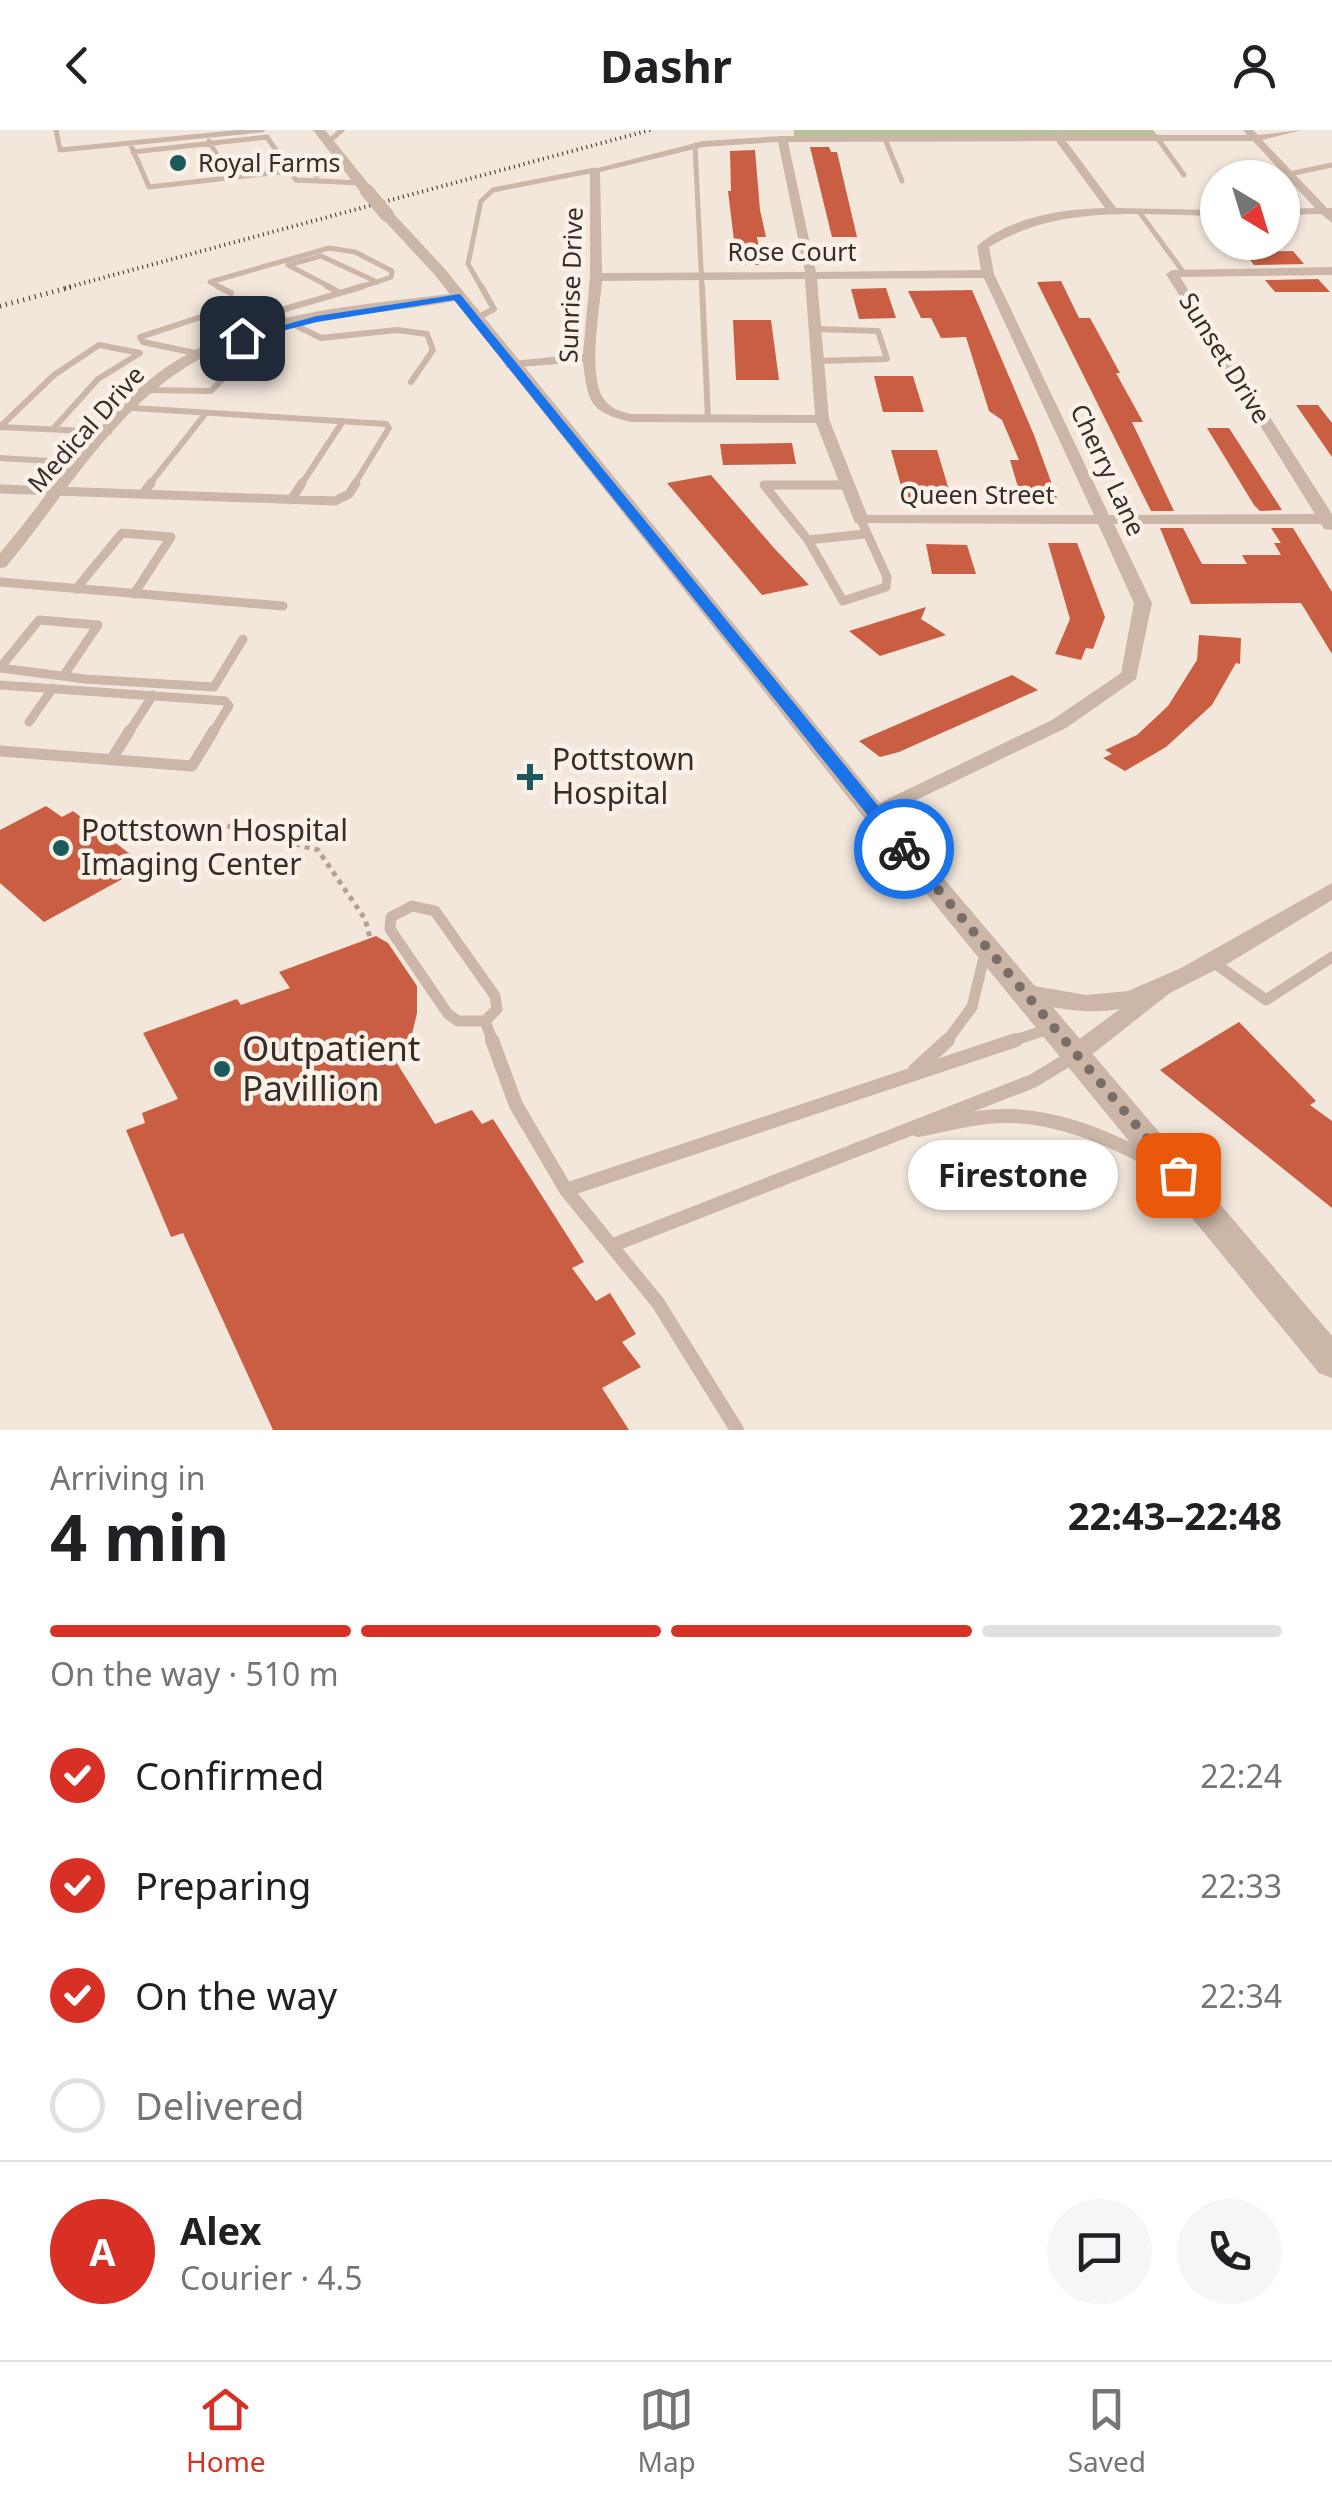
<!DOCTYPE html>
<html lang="en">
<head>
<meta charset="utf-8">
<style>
	body { margin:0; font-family:"Noto Sans",sans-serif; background:#f6f6f6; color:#202124; height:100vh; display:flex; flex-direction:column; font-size:38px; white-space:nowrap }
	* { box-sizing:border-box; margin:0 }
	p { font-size:32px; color:#757577 }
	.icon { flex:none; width:55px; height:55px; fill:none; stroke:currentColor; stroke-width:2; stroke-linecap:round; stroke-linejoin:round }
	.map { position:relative; height:1300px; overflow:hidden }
	.panel { display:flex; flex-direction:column; background:#fff; flex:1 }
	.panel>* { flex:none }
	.needle { width:65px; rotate:142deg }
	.fabs { position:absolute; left:1200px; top:30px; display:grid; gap:20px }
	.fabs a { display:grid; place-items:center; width:100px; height:100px; border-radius:50%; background:#fff; box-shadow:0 2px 8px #0004; font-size:50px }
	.pin { position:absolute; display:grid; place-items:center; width:85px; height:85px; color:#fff; margin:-42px; border-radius:20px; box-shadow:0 5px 15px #0006 }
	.courier { position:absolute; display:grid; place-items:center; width:100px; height:100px; margin:-50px; border:8px solid #1a73e8; border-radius:50%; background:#fff; color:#222; box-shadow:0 2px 12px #0007 }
	.bubble { position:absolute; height:70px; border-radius:35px; background:#fff; box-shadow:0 2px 8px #0004; font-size:32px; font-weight:700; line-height:70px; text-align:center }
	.summary em { font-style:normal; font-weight:700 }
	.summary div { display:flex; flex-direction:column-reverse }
	.summary { display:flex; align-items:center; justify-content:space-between; height:170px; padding:0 50px }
	h1 { font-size:65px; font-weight:700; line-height:75px }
	.bar { display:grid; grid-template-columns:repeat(4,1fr); gap:15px 10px; align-content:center; height:120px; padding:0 50px }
	.bar i { height:12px; border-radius:8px; background:#e0e0e0 }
	.bar .on { background:#d93025 }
	.bar p { grid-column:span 4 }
	.line { display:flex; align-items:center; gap:25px; padding:0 50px; border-top:2px solid #e0e0e0 }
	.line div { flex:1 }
	.round { display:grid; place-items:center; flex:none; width:105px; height:105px; border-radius:52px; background:#f6f6f6 }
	ol { padding:0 50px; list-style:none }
	li { display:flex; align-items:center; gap:30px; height:110px }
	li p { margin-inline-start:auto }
	li .icon { padding:10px; border-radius:50%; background:#d93025; color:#fff; stroke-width:4 }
	li:last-child { color:#757577 }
	li i { width:55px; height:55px; border:5px solid #e0e0e0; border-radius:50% }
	header { display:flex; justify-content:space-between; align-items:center; height:130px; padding:0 50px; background:#fff; font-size:45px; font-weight:700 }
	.tab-bar { display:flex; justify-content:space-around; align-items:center; height:140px; border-top:2px solid #e0e0e0; background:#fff; font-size:28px; color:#757577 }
	.tab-bar a { display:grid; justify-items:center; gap:5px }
	.tab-bar .on { color:#d93025 }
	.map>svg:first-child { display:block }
	.green { fill:#b7c29b }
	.building { fill:#c95e43 }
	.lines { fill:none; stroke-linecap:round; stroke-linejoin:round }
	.path { stroke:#b7a091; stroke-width:5; stroke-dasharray:5 5; stroke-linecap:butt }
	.service-far4 { stroke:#cbb6a7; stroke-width:5 }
	.service-far3 { stroke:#cbb6a7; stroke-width:6 }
	.service-far2 { stroke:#cbb6a7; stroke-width:9 }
	.service-far1 { stroke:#cbb6a7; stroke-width:11 }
	.service { stroke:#cbb6a7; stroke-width:14 }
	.minor { fill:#cbb6a7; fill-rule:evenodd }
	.tertiary { fill:#cbb6a7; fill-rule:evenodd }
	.rail-far1 { stroke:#372c28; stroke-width:4; stroke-dasharray:1 4; stroke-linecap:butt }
	.rail { stroke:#372c28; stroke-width:5; stroke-dasharray:1 5; stroke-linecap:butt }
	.tertiary-bridge { stroke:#cbb6a7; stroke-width:14 }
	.route { fill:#1a73e8 }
	.done { stroke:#796d67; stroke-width:10; stroke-dasharray:0 18 }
	.poi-dot { fill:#1c595a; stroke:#faf1e8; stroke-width:4 }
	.labels { text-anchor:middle; stroke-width:9; stroke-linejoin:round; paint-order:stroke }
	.far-poi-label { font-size:25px; fill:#372c28; stroke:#faf1e8; text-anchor:start }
	.far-street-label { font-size:25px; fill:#372c28; stroke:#faf1e8 }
	.poi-label { font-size:30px; fill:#372c28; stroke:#faf1e8; text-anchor:start }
	.near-poi-label { font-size:35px; fill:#372c28; stroke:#faf1e8; text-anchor:start }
</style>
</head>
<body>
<header><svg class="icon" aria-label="back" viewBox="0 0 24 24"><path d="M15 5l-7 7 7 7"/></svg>Dashr<svg class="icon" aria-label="person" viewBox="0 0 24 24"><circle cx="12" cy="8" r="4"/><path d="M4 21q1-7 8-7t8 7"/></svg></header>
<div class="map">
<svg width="1332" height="1300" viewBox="0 0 1332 1300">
	<rect width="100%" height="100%" fill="#f3e7dc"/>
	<path class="green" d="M794 0H1153L1158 6 794 7Z"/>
	<path class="building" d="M810 17H829L831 22H837L857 107H832Z
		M755 20 760 80 766 107H757L762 135H737L728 61H731L730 21Z
		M1293 121 1304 134 1254 135 1244 122Z
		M1318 149 1330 162H1275L1265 150Z
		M1061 151 1079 188H1090L1120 243H1116L1143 292H1132L1174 381H1151L1037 152Z
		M886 158 896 188 859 189 851 159Z
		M972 160 1034 305 1057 368 1021 367 1010 330H1019L1002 290 989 281 966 207 941 208 931 188H921L908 161Z
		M733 190H771L779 250H736Z
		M874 246H913L924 282H883Z
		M1296 275H1318L1332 293V327Z
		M1207 298H1229L1282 380 1260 381 1254 375Z
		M792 313 796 334 723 335 720 314Z
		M891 320H937L952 370H905Z
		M711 345 774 418 809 455 762 465 667 353Z
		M1160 398H1183L1202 434H1247L1242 425H1281L1274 413H1281L1271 398H1293L1332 462V524L1301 473 1191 474Z
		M1048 413H1077L1105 487 1093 519 1086 518 1081 530 1055 524 1070 489Z
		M926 414 967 415 976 444H932Z
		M926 477 921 489 946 505 880 526 849 501Z
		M1199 505 1241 508 1240 534 1236 533 1212 575 1166 617 1125 641 1103 628 1112 624 1105 620 1137 605 1168 576 1197 530Z
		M1012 545 1038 560 899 622 880 627 859 611Z
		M46 676 62 687 73 681 146 736 44 792 0 753V700Z
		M376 806 388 813 417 856V883L412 904 407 911 388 919 435 994 472 980 482 994 493 989 584 1132 572 1138 596 1171 610 1163 636 1204 622 1212 641 1237 602 1258 629 1300H273L183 1103 171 1107 126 1000 145 993 142 983 178 969 143 903 237 869 241 875 290 858 279 842Z
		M1239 892 1316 971 1310 975 1332 991V1078L1160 940Z"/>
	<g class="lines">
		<path class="path" d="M168 702 224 695 318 720 365 789 370 808"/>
		<path class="service-far4" d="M56 0 60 20 262 0
			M885 9 902 51
			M1158 9 1184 45
			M209 11 230 48
			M328 12 342 0
			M130 13 149 57 290 41
			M695 15 702 158
			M133 22 267 7 296 50
			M1289 44 1332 35
			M316 46 336 36 338 25
			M296 50 361 53
			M1140 83 1184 143
			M222 158 210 152 329 118 355 122 392 141 391 147 377 152
			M332 158 288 135 321 126 377 152 355 158
			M482 158 468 134 481 71 493 60 595 40"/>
		<path class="service-far3" d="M217 156 231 163
			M327 156 340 163
			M702 156 708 289
			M340 163 271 183 321 208 397 200 427 204 433 220 411 252
			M340 163 364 156
			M242 169 271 183
			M475 189 494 179 481 156
			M815 199 878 201 887 229 817 231
			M148 260 211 261 257 214 207 185 140 207 143 212 200 224
			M132 278 386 294 389 298 354 355
			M0 297 54 245 99 215 140 223 98 249 53 299
			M0 297 109 302
			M0 328 82 333
			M149 355 206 283
			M301 355 343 291
			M764 355H848"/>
		<path class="service-far2" d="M848 355H764L808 410 843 471 886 457 887 447 861 390
			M0 359 335 371 349 364 356 353
			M145 361 151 353
			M291 370 302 353
			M808 410 865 404
			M0 452 283 476
			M76 459 122 403 171 407 134 464
			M0 538 85 549 214 557 243 509
			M0 538 39 490 98 495 64 545
			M0 555 225 571 229 576 213 602
			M29 592 53 558
			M129 602 153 565"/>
		<path class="service-far1" d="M0 621 192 636 214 600
			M111 630 130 600
			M412 776 435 781 495 866 497 879 485 891H458L448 884 390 799 391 787Z
			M1213 832 1266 870 1332 827
			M485 891 493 912
			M946 912 972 877 985 823
			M1009 912 1052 898"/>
		<path class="service" d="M492 910 516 975 566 1060 658 1173 737 1300
			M915 940 948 910
			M918 1000C946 995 975 986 1003 986 1056 985 1106 1007 1152 1031
			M566 1060 1016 910
			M613 1115 1033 951 1074 926"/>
		<path class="minor" d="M1243 0H1253L1258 5 1302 0 1262 10 1327 78H1332V93L1321 84 1282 85V79L1315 78 1253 11H1066L1116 78 1218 80V86C1138 85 1060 74 989 117L994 144 1109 385 1315 384 1166 144 1172 140 1332 137V145L1180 147 1332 384V400L1324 399 1321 394H1114L1152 473 1136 549 1066 598 881 687H867L864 683 867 679 1052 590 1121 543 1134 473 1098 394 855 393 816 293 631 292C589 282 588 272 583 232L507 238 505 235 512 231 583 224 590 147V40L703 11 782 6 1052 5 1056 1 1062 5H1247ZM1056 11 1105 78C1061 79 1011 87 977 116L981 140 816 142 788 12ZM778 12 805 142 602 143 600 42 703 17ZM984 148 1094 385H867L829 289 817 149ZM805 149 815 285 631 284C619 281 611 279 604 269 587 247 600 178 602 151Z
			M457 163 461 164V170C409 180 356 183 303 194 267 201 228 212 196 231 115 277 64 367 6 437L0 438V423C51 363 94 292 157 244 240 181 357 176 457 163Z
			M1332 753V770L1229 833 1170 863 1085 930 1076 933 1067 930 1064 924 1067 918 1120 879C1086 885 1048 878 1015 868L1011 862 1015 856 1023 854 1086 865 1128 861 1181 838Z"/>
		<path class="tertiary" d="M313 0H325L372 58V64H362Z
			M382 82H392L444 138 883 677 1332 1206V1248L1319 1243 865 689 434 144 382 88Z"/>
		<path class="rail-far1" d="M65 158 650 0"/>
		<path class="rail" d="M0 176 75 156"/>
		<path class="tertiary-bridge" d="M367 61 387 85"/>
	</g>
	<path class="route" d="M460 164 910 715V723H898L454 170 317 192 242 211 237 208 317 186Z"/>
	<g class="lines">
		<path class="done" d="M904 719 1178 1045"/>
	</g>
	<g class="poi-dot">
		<circle cx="178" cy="33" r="10"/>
		<path d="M525 632h10v10h10v10h-10v10h-10v-10h-10v-10h10z"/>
		<circle cx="61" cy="718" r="10"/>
		<circle cx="222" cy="939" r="10"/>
	</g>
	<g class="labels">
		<g class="far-poi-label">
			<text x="198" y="42">Royal Farms</text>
		</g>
		<g class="far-street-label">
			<text x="792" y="131">Rose Court</text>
			<text transform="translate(571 155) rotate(-88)" y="9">Sunrise Drive</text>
			<text transform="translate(1225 228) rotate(58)" y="9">Sunset Drive</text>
			<text transform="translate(86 299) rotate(-48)" y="9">Medical Drive</text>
			<text transform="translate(1108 340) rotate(65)" y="9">Cherry Lane</text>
			<text x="977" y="374">Queen Street</text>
		</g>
		<g class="poi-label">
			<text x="552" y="640">Pottstown<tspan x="552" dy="34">Hospital</tspan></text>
			<text x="81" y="711">Pottstown Hospital<tspan x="81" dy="34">Imaging Center</tspan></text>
		</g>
		<g class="near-poi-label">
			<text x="242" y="931">Outpatient<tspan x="242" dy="40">Pavillion</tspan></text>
		</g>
	</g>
</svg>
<div class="fabs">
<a><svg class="needle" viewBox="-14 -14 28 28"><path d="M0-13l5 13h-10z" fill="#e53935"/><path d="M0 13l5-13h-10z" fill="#757577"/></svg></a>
</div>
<div class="pin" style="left:1178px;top:1045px;background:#ea580c"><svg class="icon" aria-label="bag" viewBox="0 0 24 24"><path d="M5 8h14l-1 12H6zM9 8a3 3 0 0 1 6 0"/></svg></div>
<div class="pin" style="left:242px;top:208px;background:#1f2937"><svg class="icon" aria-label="home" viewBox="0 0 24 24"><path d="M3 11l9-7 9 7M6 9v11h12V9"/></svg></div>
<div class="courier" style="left:904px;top:719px"><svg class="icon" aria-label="bike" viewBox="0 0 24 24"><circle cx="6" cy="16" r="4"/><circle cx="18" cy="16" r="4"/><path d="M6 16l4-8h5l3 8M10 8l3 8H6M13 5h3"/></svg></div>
<div class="bubble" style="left:908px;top:1010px;width:210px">Firestone</div>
</div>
<section class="panel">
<div class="summary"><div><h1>4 min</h1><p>Arriving in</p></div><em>22:43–22:48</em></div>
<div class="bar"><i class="on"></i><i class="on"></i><i class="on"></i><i></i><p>On the way · 510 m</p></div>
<ol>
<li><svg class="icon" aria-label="check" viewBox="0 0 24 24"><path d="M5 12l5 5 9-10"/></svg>Confirmed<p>22:24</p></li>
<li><svg class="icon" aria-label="check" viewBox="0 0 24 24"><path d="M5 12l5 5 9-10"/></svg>Preparing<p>22:33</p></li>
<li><svg class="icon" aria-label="check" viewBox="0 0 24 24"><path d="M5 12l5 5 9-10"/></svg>On the way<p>22:34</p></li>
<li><i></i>Delivered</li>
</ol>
<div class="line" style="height:180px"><b class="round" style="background:#d93025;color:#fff">A</b><div><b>Alex</b><p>Courier · 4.5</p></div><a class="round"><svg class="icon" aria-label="chat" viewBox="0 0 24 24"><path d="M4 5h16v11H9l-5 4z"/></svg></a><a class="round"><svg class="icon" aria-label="phone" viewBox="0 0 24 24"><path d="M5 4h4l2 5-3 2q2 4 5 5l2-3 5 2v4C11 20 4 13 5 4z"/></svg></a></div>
</section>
<nav class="tab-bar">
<a class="on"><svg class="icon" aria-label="home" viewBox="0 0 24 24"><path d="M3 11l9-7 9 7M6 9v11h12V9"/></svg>Home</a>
<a><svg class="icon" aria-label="map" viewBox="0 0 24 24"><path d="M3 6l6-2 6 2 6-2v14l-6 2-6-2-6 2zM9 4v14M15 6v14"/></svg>Map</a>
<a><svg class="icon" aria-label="saved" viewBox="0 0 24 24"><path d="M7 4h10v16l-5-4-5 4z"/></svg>Saved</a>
</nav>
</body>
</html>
